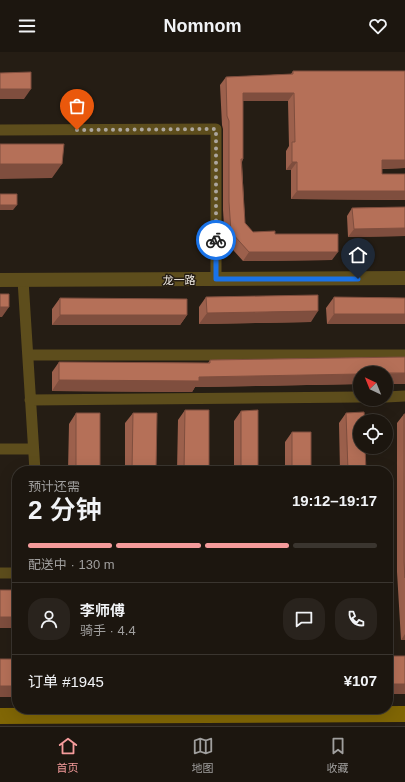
<!DOCTYPE html>
<html lang="zh">
<head>
<meta charset="utf-8">
<style>
	body { margin:0; font-family:Arial,"Noto Sans SC",sans-serif; background:#29231d; color:#f1f3f6; height:100vh; display:flex; flex-direction:column; font-size:15px; white-space:nowrap }
	* { box-sizing:border-box; margin:0 }
	p { font-size:13px; color:#a09f9e }
	.icon { flex:none; width:22px; height:22px; fill:none; stroke:currentColor; stroke-width:2; stroke-linecap:round; stroke-linejoin:round }
	.map { position:relative; flex:1; overflow:hidden }
	.sheet { position:absolute; left:12px; top:414px; width:381px; height:248px; display:flex; flex-direction:column; background:#1c160f; border-radius:16px; box-shadow:0 4px 16px #0002,0 0 0 1px #3a352f }
	.sheet>* { flex:none }
	.needle { width:26px; rotate:317deg }
	.fabs { position:absolute; left:353px; top:314px; display:grid; gap:8px }
	.fabs a { display:grid; place-items:center; width:40px; height:40px; border-radius:50%; background:#1c160f; box-shadow:0 4px 16px #0002,0 0 0 1px #3a352f; font-size:20px }
	.pin { position:absolute; display:grid; place-items:center; width:34px; height:34px; color:#fff; margin:-41px -17px; border-radius:50% 50% 50% 0; rotate:-45deg; box-shadow:0 0 4px #0007 }
	.pin .icon { rotate:45deg }
	.courier { position:absolute; display:grid; place-items:center; width:40px; height:40px; margin:-20px; border:3px solid #1a73e8; border-radius:50%; background:#fff; color:#222; box-shadow:0 1px 5px #0007 }
	.summary em { font-style:normal; font-weight:600 }
	.summary div { display:flex; flex-direction:column-reverse }
	.summary { display:flex; align-items:center; justify-content:space-between; height:68px; padding:0 16px }
	h1 { font-size:26px; font-weight:600; line-height:30px }
	.bar { display:grid; grid-template-columns:repeat(4,1fr); gap:6px 4px; align-content:center; height:48px; padding:0 16px }
	.bar i { height:5px; border-radius:3px; background:#3a352f }
	.bar .selected { background:#f59b9b }
	.bar p { grid-column:span 4 }
	.line { display:flex; align-items:center; gap:10px; padding:0 16px; border-top:1px solid #3a352f }
	.line div { flex:1 }
	.round { display:grid; place-items:center; flex:none; width:42px; height:42px; border-radius:16px; background:#29231d }
	header { display:flex; justify-content:space-between; align-items:center; height:52px; padding:0 16px; background:#1c160f; font-size:18px; font-weight:600 }
	.menu { display:flex; justify-content:space-around; align-items:center; height:56px; border-top:1px solid #3a352f; background:#1c160f; font-size:11px; color:#a09f9e }
	.menu a { display:grid; justify-items:center; gap:2px }
	.menu .selected { color:#f59b9b }
	.map>svg:first-child { display:block }
	.lines { fill:none; stroke-linecap:round; stroke-linejoin:round }
	.minor { stroke:#5d4d1c; stroke-width:11 }
	.tertiary { stroke:#5d4d1c; stroke-width:14 }
	.secondary { stroke:#806605; stroke-width:16 }
	.wall { fill:#9c604c }
	.shaded-wall { fill:#7f4e3e }
	.building { fill:#b57058; stroke:#7f4e3e }
	.done { stroke:#aca69e; stroke-width:4; stroke-dasharray:0 7.2 }
	.route { stroke:#1a73e8; stroke-width:5 }
	.labels { text-anchor:middle; stroke-width:3; stroke-linejoin:round; paint-order:stroke }
	.street-label { font-size:11px; fill:#f4efe8; stroke:#251d14 }
</style>
</head>
<body>
<header><svg class="icon" aria-label="menu" viewBox="0 0 24 24"><path d="M4 6h16M4 12h16M4 18h16"/></svg>Nomnom<svg class="icon" aria-label="heart" viewBox="0 0 24 24"><path d="M12 20l-8-8c-3-5 5-10 8-4 3-6 11-1 8 4z"/></svg></header>
<div class="map">
<svg width="405" height="674" viewBox="0 0 405 674">
	<rect width="100%" height="100%" fill="#251d14"/>
	<g class="lines">
		<path class="minor" d="M0 78 216 77V227
			M23 228 35 419
			M28 303H405
			M386 345 405 344
			M30 348 360 345
			M0 397H33
			M0 521H17"/>
		<path class="tertiary" d="M0 228 405 226"/>
		<path class="secondary" d="M0 664 405 662"/>
	</g>
	<path class="wall" d="M293 19H405V116L382 117V122H405V148L291 147V118H286V99L289 94 288 49H243V107L242 110 245 171 253 180 275 182 332 208 243 209 225 189 223 158V77L222 73 220 33 226 25 291 22Z
		M405 155V184L348 185 347 164 352 156Z
		M206 245 311 270 199 272V255Z
		M334 245 405 246 327 272 326 256Z
		M60 246 187 263 180 273H52V257Z
		M405 305V332H386L360 321V332L195 335 192 340 52 339V320L59 310 208 311 210 308Z
		M185 358 209 419H177L178 368Z
		M241 359 258 419H234V369Z
		M76 361 100 419H68L69 372Z
		M133 361 156 419H125V371Z
		M346 361 366 419H340L339 371Z
		M404 362H405V588H401L397 520V371Z
		M292 380 311 419H285V390Z"/>
	<path class="shaded-wall" d="M0 37H31L24 47H0Z
		M243 41H294L288 49H237Z
		M382 108H405V116L376 117Z
		M292 110H297L291 118H286Z
		M0 112H62L52 126 0 127Z
		M297 139H405V148L291 147Z
		M0 153H17L13 158H0Z
		M405 176V184L348 185 354 177Z
		M249 200H338L332 208 243 209Z
		M0 255H9L2 265H0Z
		M318 259 311 270 199 272 207 261Z
		M334 262H405V272H327Z
		M60 263H187L180 273H52Z
		M405 321V332H386V322Z
		M360 322V332L195 335 192 340 52 339 59 328 199 325Z
		M0 565H17V576H0Z
		M405 582V588H401Z
		M388 632H405V642H388Z
		M0 634H17V645H0Z"/>
	<path class="building" d="M293 19H405V108H382V122H405V139H297V110H292V90H295L294 41H243V107H241L245 171 253 180 275 179V182H338V200H249L231 180 229 150V69L227 64 226 25 293 22Z
		M31 20V37H0V21Z
		M0 92H64L62 112H0Z
		M0 142H17V153H0Z
		M405 155V176L354 177 352 156Z
		M0 242H9V255H0Z
		M318 243V259L207 261 206 245Z
		M334 245 405 246V262H334Z
		M60 246 187 247V263H60Z
		M405 305V321H360V322L199 325V329L59 328V310L210 311V308Z
		M185 358H209V419H184Z
		M258 358V419H241V359Z
		M364 360 365 369H360V395H365L366 419H348L346 361Z
		M76 361H100V419H76Z
		M133 361H157L156 419H132Z
		M404 362H405V526L404 510Z
		M292 380H311V419H292Z
		M0 538H17V565H0Z
		M388 604H405V632H388Z
		M0 607H17V634H0Z"/>
	<g class="lines">
		<path class="done" d="M77 78 216 77V188"/>
		<path class="route" d="M216 188V227H358"/>
	</g>
	<g class="labels">
		<g class="street-label">
			<text x="179" y="232">龙一路</text>
		</g>
	</g>
</svg>
<div class="fabs">
<a><svg class="needle" viewBox="-14 -14 28 28"><path d="M0-13l5 13h-10z" fill="#e53935"/><path d="M0 13l5-13h-10z" fill="#a09f9e"/></svg></a>
<a><svg class="icon" aria-label="locate" viewBox="0 0 24 24"><circle cx="12" cy="12" r="6"/><path d="M12 2v4M12 18v4M2 12h4M18 12h4"/></svg></a>
</div>
<div class="pin" style="left:77px;top:78px;background:#ea580c"><svg class="icon" aria-label="bag" viewBox="0 0 24 24"><path d="M5 8h14l-1 12H6zM9 8a3 3 0 0 1 6 0"/></svg></div>
<div class="pin" style="left:358px;top:227px;background:#1f2937"><svg class="icon" aria-label="home" viewBox="0 0 24 24"><path d="M3 11l9-7 9 7M6 9v11h12V9"/></svg></div>
<div class="courier" style="left:216px;top:188px"><svg class="icon" aria-label="bike" viewBox="0 0 24 24"><circle cx="6" cy="16" r="4"/><circle cx="18" cy="16" r="4"/><path d="M6 16l4-8h5l3 8M10 8l3 8H6M13 5h3"/></svg></div>
<section class="sheet">
<div class="summary"><div><h1>2 分钟</h1><p>预计还需</p></div><em>19:12–19:17</em></div>
<div class="bar"><i class="selected"></i><i class="selected"></i><i class="selected"></i><i></i><p>配送中 · 130 m</p></div>
<div class="line" style="height:72px"><a class="round"><svg class="icon" aria-label="person" viewBox="0 0 24 24"><circle cx="12" cy="8" r="4"/><path d="M4 21q1-7 8-7t8 7"/></svg></a><div><b>李师傅</b><p>骑手 · 4.4</p></div><a class="round"><svg class="icon" aria-label="chat" viewBox="0 0 24 24"><path d="M4 5h16v11H9l-5 4z"/></svg></a><a class="round"><svg class="icon" aria-label="phone" viewBox="0 0 24 24"><path d="M5 4h4l2 5-3 2q2 4 5 5l2-3 5 2v4C11 20 4 13 5 4z"/></svg></a></div>
<div class="line" style="height:52px"><div>订单 #1945</div><b>¥107</b></div>
</section>
</div>
<nav class="menu">
<a class="selected"><svg class="icon" aria-label="home" viewBox="0 0 24 24"><path d="M3 11l9-7 9 7M6 9v11h12V9"/></svg>首页</a>
<a><svg class="icon" aria-label="map" viewBox="0 0 24 24"><path d="M3 6l6-2 6 2 6-2v14l-6 2-6-2-6 2zM9 4v14M15 6v14"/></svg>地图</a>
<a><svg class="icon" aria-label="saved" viewBox="0 0 24 24"><path d="M7 4h10v16l-5-4-5 4z"/></svg>收藏</a>
</nav>
</body>
</html>
